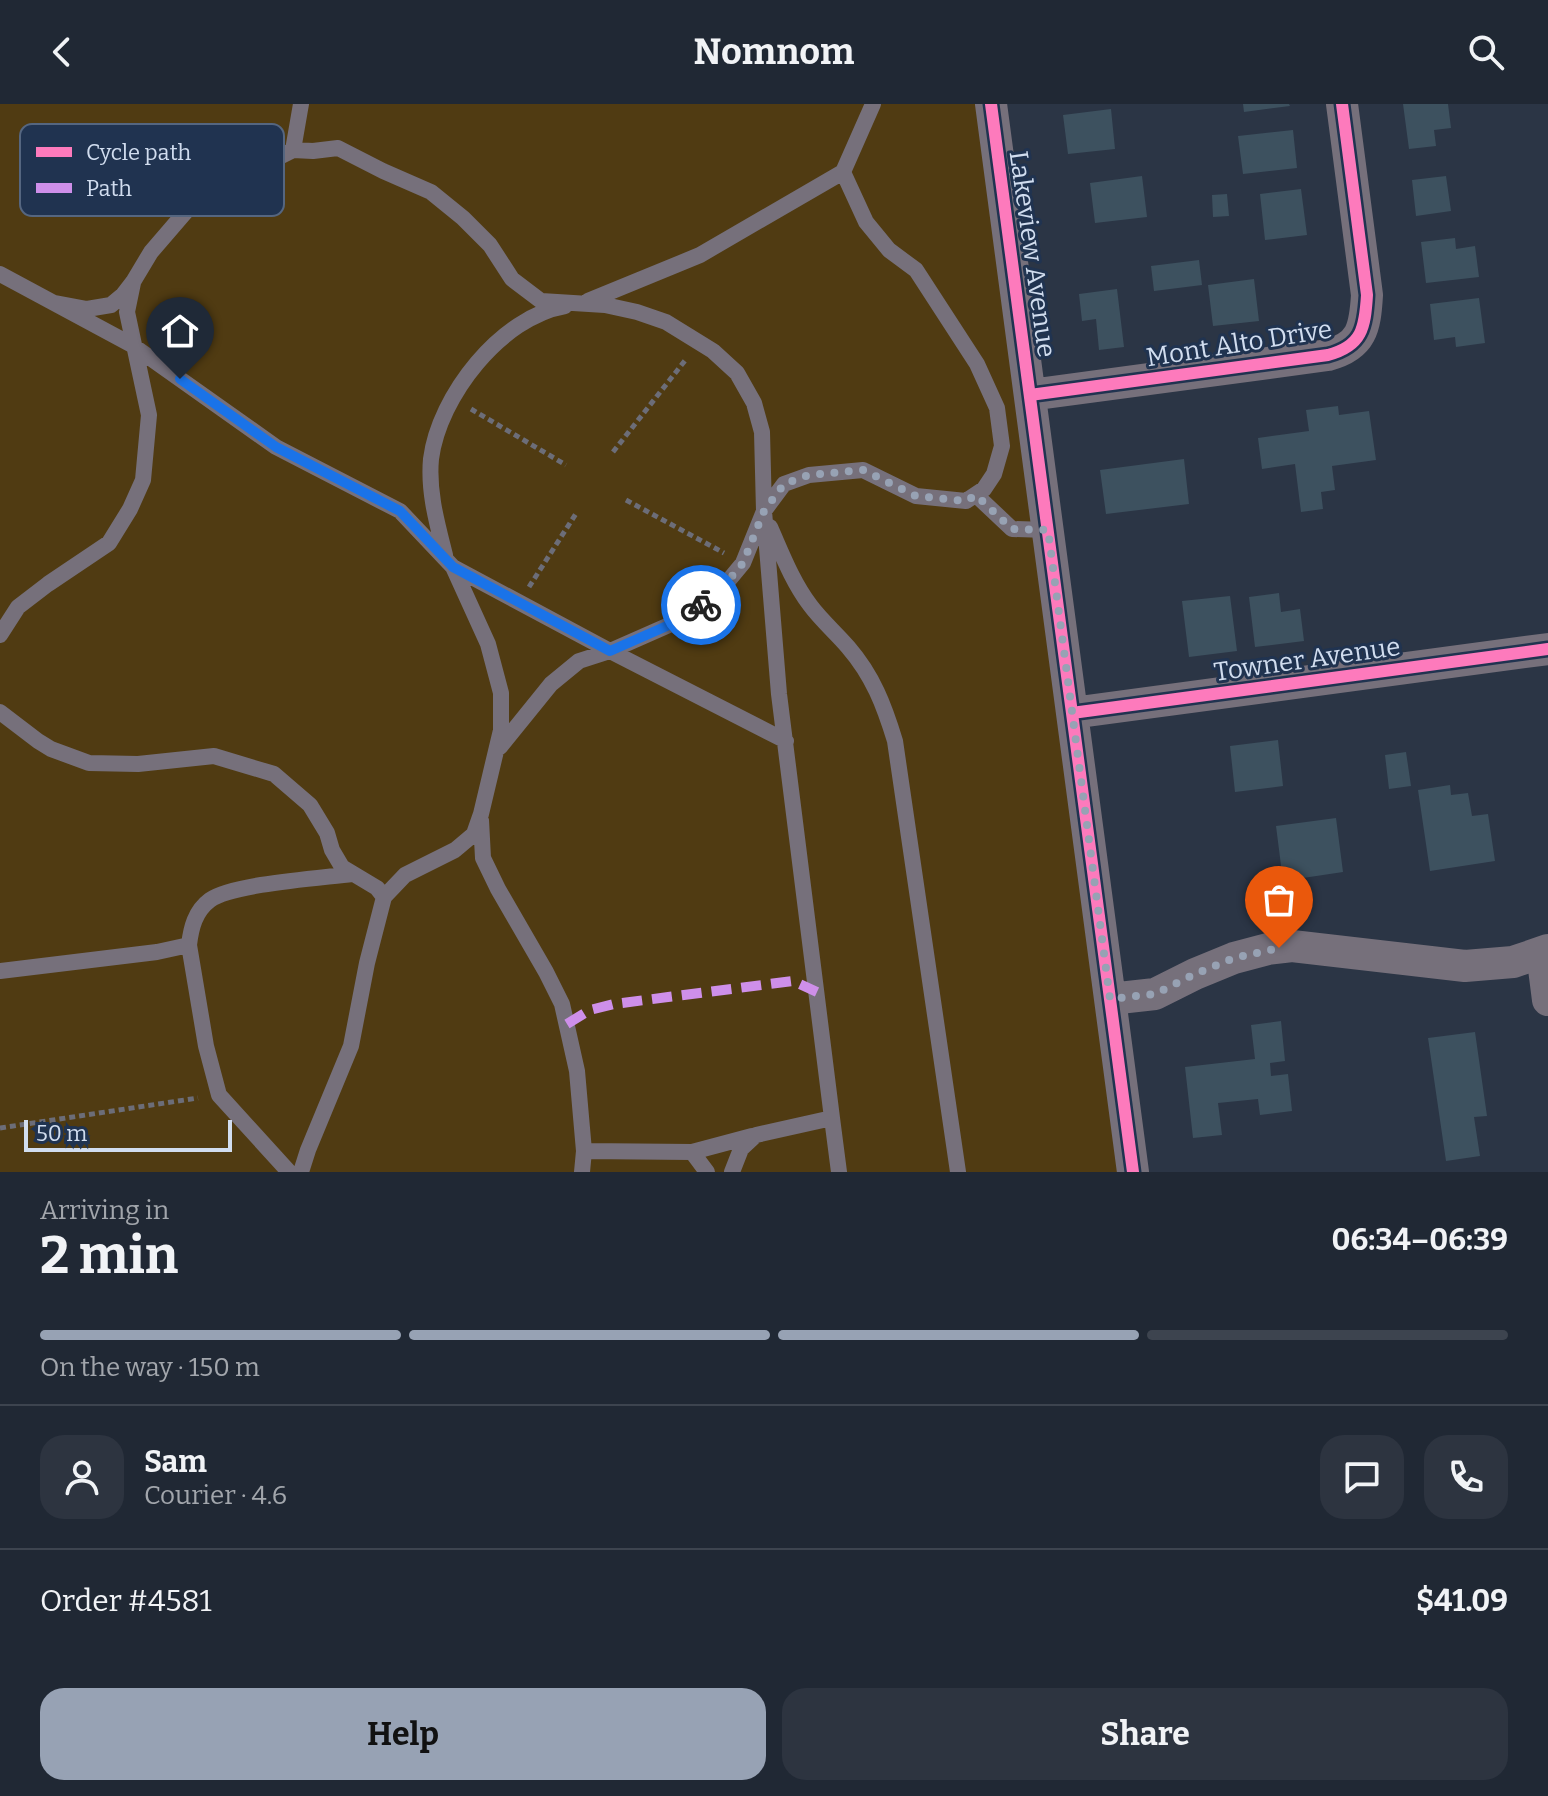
<!DOCTYPE html>
<html lang="en">
<head>
<meta charset="utf-8">
<style>
	body { margin:0; font-family:Bitter,serif; background:#2d3440; color:#f1f3f6; height:100vh; display:flex; flex-direction:column; font-size:30px; white-space:nowrap }
	* { box-sizing:border-box; margin:0 }
	p { font-size:26px; color:#a2a6ac }
	.icon { flex:none; width:44px; height:44px; fill:none; stroke:currentColor; stroke-width:2; stroke-linecap:round; stroke-linejoin:round }
	.map { position:relative; height:1068px; overflow:hidden }
	.sheet { display:flex; flex-direction:column; background:#202834; flex:1 }
	.sheet>* { flex:none }
	.scale { position:absolute; left:24px; bottom:20px; width:208px; box-sizing:border-box; padding-left:8px; border:4px solid #d1ddef; border-top:0; font-size:22px; line-height:28px; white-space:nowrap; color:#d1ddef; -webkit-text-stroke:6px #203350; paint-order:stroke }
	.pin { position:absolute; display:grid; place-items:center; width:68px; height:68px; color:#fff; margin:-82px -34px; border-radius:50% 50% 50% 0; rotate:-45deg; box-shadow:0 0 8px #0007 }
	.pin .icon { rotate:45deg }
	.courier { position:absolute; display:grid; place-items:center; width:80px; height:80px; margin:-40px; border:6px solid #1a73e8; border-radius:50%; background:#fff; color:#222; box-shadow:0 2px 10px #0007 }
	.summary em { font-style:normal; font-weight:700 }
	.summary div { display:flex; flex-direction:column-reverse }
	.summary { display:flex; align-items:center; justify-content:space-between; height:136px; padding:0 40px }
	h1 { font-size:52px; font-weight:700; line-height:60px }
	.bar { display:grid; grid-template-columns:repeat(4,1fr); gap:12px 8px; align-content:center; height:96px; padding:0 40px }
	.bar i { height:10px; border-radius:6px; background:#3d444f }
	.bar .current { background:#97a2b4 }
	.bar p { grid-column:span 4 }
	.line { display:flex; align-items:center; gap:20px; padding:0 40px; border-top:2px solid #3d444f }
	.line div { flex:1 }
	.round { display:grid; place-items:center; flex:none; width:84px; height:84px; border-radius:24px; background:#2d3440 }
	.cta { display:flex; gap:16px; margin-top:auto; padding:16px 40px }
	.cta a { flex:1; height:92px; border-radius:24px; background:#97a2b4; color:#111; font-size:32px; font-weight:700; line-height:92px; text-align:center }
	.cta a+a { background:#2d3440; color:#f1f3f6 }
	header { display:flex; justify-content:space-between; align-items:center; height:104px; padding:0 40px; background:#202834; font-size:36px; font-weight:700 }
	.map>svg:first-child { display:block }
	.green { fill:#503b12 }
	.building { fill:#3d515f }
	.lines { fill:none; stroke-linecap:round; stroke-linejoin:round }
	.path { stroke:#6c6d78; stroke-width:5; stroke-dasharray:6 4; stroke-linecap:butt }
	.service { stroke:#76707b; stroke-width:16 }
	.minor { stroke:#76707b; stroke-width:32 }
	.quiet { stroke:#ce8fe9; stroke-width:10; stroke-dasharray:20 10; stroke-linecap:butt }
	.cycleway-casing { stroke:#203350; stroke-width:17 }
	.cycleway { stroke:#fd7abc; stroke-width:12 }
	.done { stroke:#97a2b4; stroke-width:8; stroke-dasharray:0 14.4 }
	.route { stroke:#1a73e8; stroke-width:10 }
	.labels { text-anchor:middle; stroke-width:6; stroke-linejoin:round; paint-order:stroke }
	.street-label { font-size:26px; fill:#d1ddef; stroke:#203350 }
	.key { fill:#203350; stroke:#556680; stroke-width:2 }
	.key-label { font-size:22px; fill:#d1ddef }
</style>
</head>
<body>
<header><svg class="icon" aria-label="back" viewBox="0 0 24 24"><path d="M15 5l-7 7 7 7"/></svg>Nomnom<svg class="icon" aria-label="search" viewBox="0 0 24 24"><circle cx="10" cy="10" r="6"/><path d="M15 15l6 6"/></svg></header>
<div class="map">
<svg width="1548" height="1068" viewBox="0 0 1548 1068">
	<rect width="100%" height="100%" fill="#2b3545"/>
	<path class="green" d="M0 0H979L1125 1068H0Z"/>
	<path class="building" d="M1243 0H1289L1290 2 1244 8Z
		M1403 0H1448L1451 24 1434 26 1436 42 1409 45Z
		M1111 5 1115 45 1068 50 1063 11Z
		M1293 26 1297 64 1243 70 1238 32Z
		M1142 72 1147 113 1095 119 1090 79Z
		M1446 72 1451 107 1416 112 1412 76Z
		M1301 85 1307 131 1265 136 1260 90Z
		M1227 90 1229 112 1213 113 1212 91Z
		M1455 134 1456 145 1475 142 1479 173 1426 179 1421 138Z
		M1199 156 1202 181 1154 187 1151 162Z
		M1254 175 1259 217 1213 222 1208 181Z
		M1117 185 1124 243 1099 246 1096 215 1082 217 1079 190Z
		M1479 194 1485 239 1456 243 1455 233 1434 236 1430 200Z
		M1338 302 1339 311 1369 307 1376 356 1332 362 1335 386 1321 388 1323 405 1301 408 1295 360 1262 365 1258 334 1309 327 1306 306Z
		M1184 355 1189 400 1106 410 1100 366Z
		M1279 489 1281 508 1300 505 1304 537 1255 543 1249 493Z
		M1230 492 1237 547 1189 553 1182 497Z
		M1278 636 1283 682 1235 688 1230 642Z
		M1406 648 1411 682 1389 685 1385 651Z
		M1450 681 1451 691 1468 689 1472 712 1488 710 1495 757 1430 767 1418 686Z
		M1336 714 1343 768 1283 777 1276 722Z
		M1281 917 1285 957 1270 959 1271 972 1288 970 1292 1007 1260 1011 1258 995 1218 999 1222 1031 1193 1034 1185 963 1255 955 1251 921Z
		M1475 928 1487 1012 1474 1013 1480 1052 1446 1057 1428 934Z"/>
	<g class="lines">
		<path class="path" d="M471 305 566 361
			M613 348 687 254
			M626 396 724 449
			M529 483 577 408
			M0 1024 198 994"/>
		<path class="service" d="M293 46 301 0
			M0 170 132 241 276 343 400 407 453 463 488 540 501 589V626L481 710 474 730 455 746 405 771 384 793 367 859 351 942 308 1046 301 1068
			M588 197 700 151 843 68 873 0
			M55 199 87 205 111 201 123 191 133 178 151 148 188 105 219 83 293 46 313 47 338 44 383 67 431 88 463 114 490 141 512 175 541 197 605 201 637 208 666 218 713 247 737 269 754 299 762 328 764 407 779 590 832 1014
			M976 391 1012 425 1048 426
			M770 423C782 450 792 477 810 501 821 516 836 529 848 543 873 572 884 601 895 637L958 1068
			M445 451C437 419 428 388 431 355 439 292 501 213 565 202
			M453 463 610 547 786 637
			M0 531 18 503 48 480 109 439 130 405 143 376 149 311 127 208 133 179
			M0 608 38 637 51 645 89 659 138 660 214 652 274 670 310 701 327 729 332 746 342 763 377 784 384 793
			M500 643 551 580 579 557 610 547 685 514 719 488 743 459 764 407 784 380 809 371 863 366 916 392 966 397 984 385 994 370 1002 342 997 304 977 260 916 166 889 146 866 118 843 68
			M481 716 483 754 498 785 546 868 562 900 577 967 584 1047 582 1068
			M0 867 157 848 189 841
			M584 1047 692 1048 707 1068
			M692 1048 752 1032
			M289 1068 219 991 206 942 189 841C191 824 195 807 210 796 232 780 321 774 352 770
			M732 1068 741 1045 756 1031 832 1014 839 1068"/>
		<path class="minor" d="M991 0 1133 1068
			M1030 291 1328 251C1362 242 1365 224 1367 191L1342 0
			M1072 609 1548 545
			M1542 849 1548 896
			M1110 895 1155 890 1195 870 1234 854 1268 845 1292 842 1465 862 1513 858 1548 846"/>
		<path class="quiet" d="M567 920 590 906 614 900 793 877 817 888"/>
		<defs>
			<path id="cycleway" d="M991 0 1133 1068
				M1030 291 1328 251C1362 242 1365 224 1367 191L1342 0
				M1072 609 1548 545"/>
		</defs>
		<use href="#cycleway" class="cycleway-casing"/>
		<use href="#cycleway" class="cycleway"/>
	</g>
	<g class="lines">
		<path class="done" d="M701 501 719 488 743 459 764 407 784 380 809 371 863 366 916 392 966 397 976 391 1012 425 1048 426 1110 895 1155 890 1195 870 1234 854 1279 844"/>
		<path class="route" d="M180 275 276 343 400 407 453 463 610 547 685 514 701 501"/>
	</g>
	<g class="labels">
		<g class="street-label">
			<text transform="translate(1033 150) rotate(82)" y="9">Lakeview Avenue</text>
			<text transform="translate(1239 239) rotate(-9)" y="9">Mont Alto Drive</text>
			<text transform="translate(1307 555) rotate(-8)" y="9">Towner Avenue</text>
		</g>
	</g>
	<rect x="20" y="20" width="264" height="92" rx="12" class="key"/>
	<rect x="36" y="43" width="36" height="10" fill="#fd7abc"/>
	<rect x="36" y="79" width="36" height="10" fill="#ce8fe9"/>
	<g class="key-label">
		<text x="86" y="56">Cycle path</text>
		<text x="86" y="92">Path</text>
	</g>
</svg>
<div class="scale">50 m</div>
<div class="pin" style="left:1279px;top:844px;background:#ea580c"><svg class="icon" aria-label="bag" viewBox="0 0 24 24"><path d="M5 8h14l-1 12H6zM9 8a3 3 0 0 1 6 0"/></svg></div>
<div class="pin" style="left:180px;top:275px;background:#1f2937"><svg class="icon" aria-label="home" viewBox="0 0 24 24"><path d="M3 11l9-7 9 7M6 9v11h12V9"/></svg></div>
<div class="courier" style="left:701px;top:501px"><svg class="icon" aria-label="bike" viewBox="0 0 24 24"><circle cx="6" cy="16" r="4"/><circle cx="18" cy="16" r="4"/><path d="M6 16l4-8h5l3 8M10 8l3 8H6M13 5h3"/></svg></div>
</div>
<section class="sheet">
<div class="summary"><div><h1>2 min</h1><p>Arriving in</p></div><em>06:34–06:39</em></div>
<div class="bar"><i class="current"></i><i class="current"></i><i class="current"></i><i></i><p>On the way · 150 m</p></div>
<div class="line" style="height:144px"><a class="round"><svg class="icon" aria-label="person" viewBox="0 0 24 24"><circle cx="12" cy="8" r="4"/><path d="M4 21q1-7 8-7t8 7"/></svg></a><div><b>Sam</b><p>Courier · 4.6</p></div><a class="round"><svg class="icon" aria-label="chat" viewBox="0 0 24 24"><path d="M4 5h16v11H9l-5 4z"/></svg></a><a class="round"><svg class="icon" aria-label="phone" viewBox="0 0 24 24"><path d="M5 4h4l2 5-3 2q2 4 5 5l2-3 5 2v4C11 20 4 13 5 4z"/></svg></a></div>
<div class="line" style="height:104px"><div>Order #4581</div><b>$41.09</b></div>
<div class="cta"><a>Help</a><a>Share</a></div>
</section>
</body>
</html>
